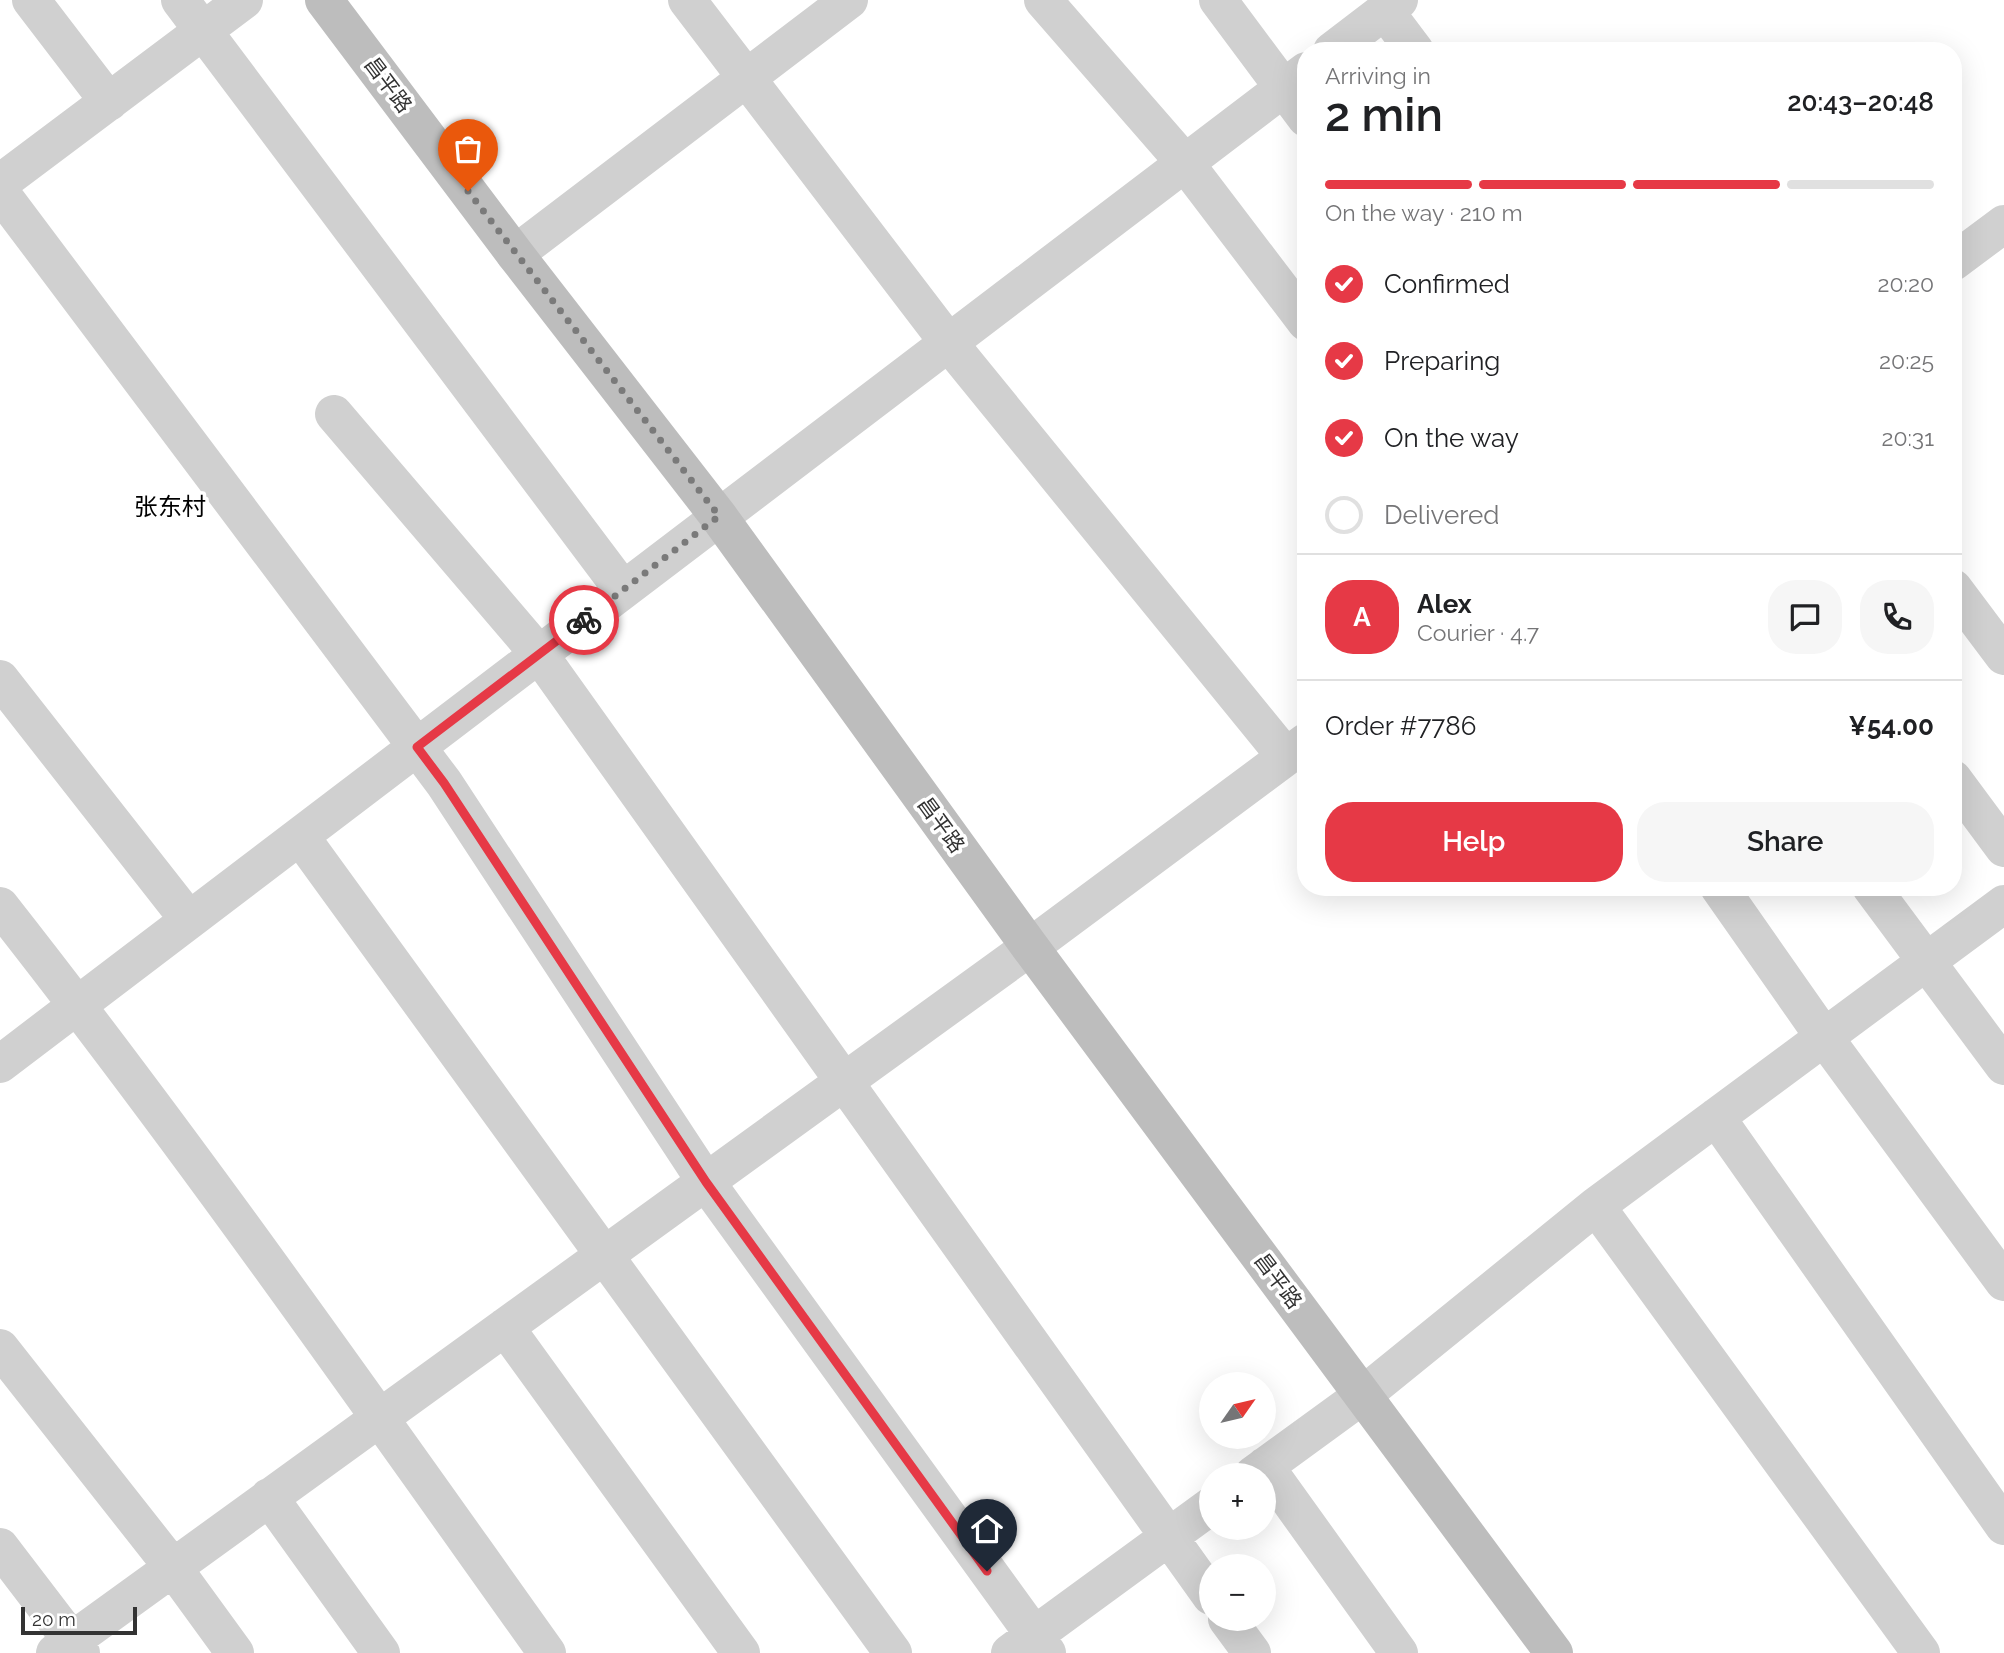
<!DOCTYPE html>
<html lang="en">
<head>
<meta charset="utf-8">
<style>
	body { margin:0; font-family:Raleway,"Noto Sans SC",sans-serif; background:#f6f6f6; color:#202124; height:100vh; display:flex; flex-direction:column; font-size:26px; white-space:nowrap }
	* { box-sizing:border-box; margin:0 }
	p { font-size:23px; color:#757577 }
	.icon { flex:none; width:38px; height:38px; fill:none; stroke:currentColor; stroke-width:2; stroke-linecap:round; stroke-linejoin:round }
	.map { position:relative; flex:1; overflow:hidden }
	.sheet { position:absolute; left:1297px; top:42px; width:665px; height:854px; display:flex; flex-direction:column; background:#fff; border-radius:28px; box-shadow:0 7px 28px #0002 }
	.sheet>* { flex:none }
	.needle { width:46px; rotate:56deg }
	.tools { position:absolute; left:1199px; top:1372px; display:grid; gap:14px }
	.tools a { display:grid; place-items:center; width:77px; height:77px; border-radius:50%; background:#fff; box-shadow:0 7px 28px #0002; font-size:35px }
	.scale { position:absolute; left:21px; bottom:18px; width:116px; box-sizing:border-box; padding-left:7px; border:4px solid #333; border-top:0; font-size:19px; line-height:24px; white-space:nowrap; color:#333; -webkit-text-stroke:5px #fff; paint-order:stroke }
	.pin { position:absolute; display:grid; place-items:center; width:60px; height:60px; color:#fff; margin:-72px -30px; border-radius:50% 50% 50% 0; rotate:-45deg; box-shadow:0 0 7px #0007 }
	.pin .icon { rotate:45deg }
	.courier { position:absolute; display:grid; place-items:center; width:70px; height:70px; margin:-35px; border:5px solid #e63946; border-radius:50%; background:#fff; color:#222; box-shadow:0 2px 9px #0007 }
	.overview em { font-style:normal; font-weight:600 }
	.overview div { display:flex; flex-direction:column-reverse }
	.overview { display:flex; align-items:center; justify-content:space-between; height:119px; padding:0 28px }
	h1 { font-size:46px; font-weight:600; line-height:52px }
	.bar { display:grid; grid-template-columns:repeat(4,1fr); gap:10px 7px; align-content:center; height:84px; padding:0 28px }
	.bar i { height:9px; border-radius:5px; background:#e0e0e0 }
	.bar .selected { background:#e63946 }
	.bar p { grid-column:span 4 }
	.line { display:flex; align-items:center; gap:18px; padding:0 28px; border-top:2px solid #e0e0e0 }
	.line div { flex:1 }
	.round { display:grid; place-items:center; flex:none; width:74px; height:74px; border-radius:28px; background:#f6f6f6 }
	ol { padding:0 28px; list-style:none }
	li { display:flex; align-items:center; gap:21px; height:77px }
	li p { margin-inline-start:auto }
	li .icon { padding:7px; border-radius:50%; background:#e63946; color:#fff; stroke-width:4 }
	li:last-child { color:#757577 }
	li i { width:38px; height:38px; border:4px solid #e0e0e0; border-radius:50% }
	.primary-button { display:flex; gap:14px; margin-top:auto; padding:14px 28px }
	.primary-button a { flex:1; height:80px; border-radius:28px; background:#e63946; color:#fff; font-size:28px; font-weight:600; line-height:80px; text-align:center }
	.primary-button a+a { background:#f6f6f6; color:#202124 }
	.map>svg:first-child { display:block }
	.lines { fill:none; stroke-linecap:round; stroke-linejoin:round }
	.minor { stroke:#d0d0d0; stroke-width:38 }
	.secondary { stroke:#bdbdbd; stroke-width:38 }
	.done { stroke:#7a7a7a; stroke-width:7; stroke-dasharray:0 12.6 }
	.route { stroke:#e63946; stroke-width:9 }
	.labels { text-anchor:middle; stroke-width:7; stroke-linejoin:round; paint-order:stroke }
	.street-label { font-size:21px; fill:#333; stroke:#fff }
	.quarter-label { font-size:24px; fill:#000; stroke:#fff }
</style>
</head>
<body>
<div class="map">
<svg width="2004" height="1653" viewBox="0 0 2004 1653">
	<rect width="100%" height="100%" fill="#fff"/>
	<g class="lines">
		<path class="minor" d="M31 0 109 102
			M180 0 623 590
			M687 0 948 342 1286 757
			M1043 0 1185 163 1306 322
			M1218 0 1306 118
			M1385 11 1415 51
			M1332 51 1399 0
			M0 183 244 0
			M0 192 444 783 706 1182 1047 1653
			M515 254 849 0
			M1953 262 2004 224
			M334 414 539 654 1211 1596
			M1953 588 2004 656
			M0 679 189 920
			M1953 779 2004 848
			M300 836 893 1653
			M1719 887 1824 1037 2004 1282
			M1871 887 2004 1066
			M0 906C191 1149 368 1402 547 1653
			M0 1064 1306 71
			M1716 1117 2004 1526
			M1596 1206 1921 1653
			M505 1327 741 1653
			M0 1348 171 1565 235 1653
			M1265 1466 1399 1653
			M1253 1475 1363 1395 1596 1206 2004 904
			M269 1497 381 1653
			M0 1547 81 1653
			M1227 1619 1252 1653
			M55 1653 1030 947 1306 742
			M1010 1653 1211 1506"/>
		<path class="secondary" d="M324 0 515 254 719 517 1030 947 1554 1653"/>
	</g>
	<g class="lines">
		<path class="done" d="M468 191 719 516 584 620"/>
		<path class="route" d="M584 620 417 747 444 783 706 1182 987 1571"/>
	</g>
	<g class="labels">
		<g class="street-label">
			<text transform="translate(388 85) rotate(53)" y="7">昌平路</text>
			<text transform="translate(941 825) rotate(54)" y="7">昌平路</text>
			<text transform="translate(1278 1281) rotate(53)" y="7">昌平路</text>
		</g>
		<g class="quarter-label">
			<text x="170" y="515">张东村</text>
		</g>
	</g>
</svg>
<div class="tools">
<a><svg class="needle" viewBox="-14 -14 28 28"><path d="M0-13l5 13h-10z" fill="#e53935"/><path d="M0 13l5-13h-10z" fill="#757577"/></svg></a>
<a>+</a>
<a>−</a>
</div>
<div class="scale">20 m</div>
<div class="pin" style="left:468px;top:191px;background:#ea580c"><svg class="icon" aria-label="bag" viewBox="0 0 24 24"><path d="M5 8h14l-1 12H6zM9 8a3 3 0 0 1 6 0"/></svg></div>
<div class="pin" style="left:987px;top:1571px;background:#1f2937"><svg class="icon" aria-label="home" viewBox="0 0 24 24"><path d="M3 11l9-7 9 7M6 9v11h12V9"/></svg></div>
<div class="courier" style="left:584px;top:620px"><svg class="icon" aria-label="bike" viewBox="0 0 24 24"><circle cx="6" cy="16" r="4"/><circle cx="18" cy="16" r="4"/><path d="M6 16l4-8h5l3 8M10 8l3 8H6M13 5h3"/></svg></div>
<section class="sheet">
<div class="overview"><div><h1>2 min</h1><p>Arriving in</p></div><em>20:43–20:48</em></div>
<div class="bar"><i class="selected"></i><i class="selected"></i><i class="selected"></i><i></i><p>On the way · 210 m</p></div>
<ol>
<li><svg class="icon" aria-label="check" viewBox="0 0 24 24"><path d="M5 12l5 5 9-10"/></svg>Confirmed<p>20:20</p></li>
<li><svg class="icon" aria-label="check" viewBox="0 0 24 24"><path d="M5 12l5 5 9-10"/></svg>Preparing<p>20:25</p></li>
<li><svg class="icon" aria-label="check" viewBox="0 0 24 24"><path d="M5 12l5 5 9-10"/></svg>On the way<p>20:31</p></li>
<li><i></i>Delivered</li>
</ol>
<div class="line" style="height:126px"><b class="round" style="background:#e63946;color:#fff">A</b><div><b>Alex</b><p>Courier · 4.7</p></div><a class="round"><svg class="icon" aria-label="chat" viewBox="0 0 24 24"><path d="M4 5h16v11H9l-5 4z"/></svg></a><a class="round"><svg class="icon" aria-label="phone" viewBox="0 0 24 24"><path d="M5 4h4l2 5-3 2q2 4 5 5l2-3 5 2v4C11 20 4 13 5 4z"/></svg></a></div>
<div class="line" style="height:91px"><div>Order #7786</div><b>¥54.00</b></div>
<div class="primary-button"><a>Help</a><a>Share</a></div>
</section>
</div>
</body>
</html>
